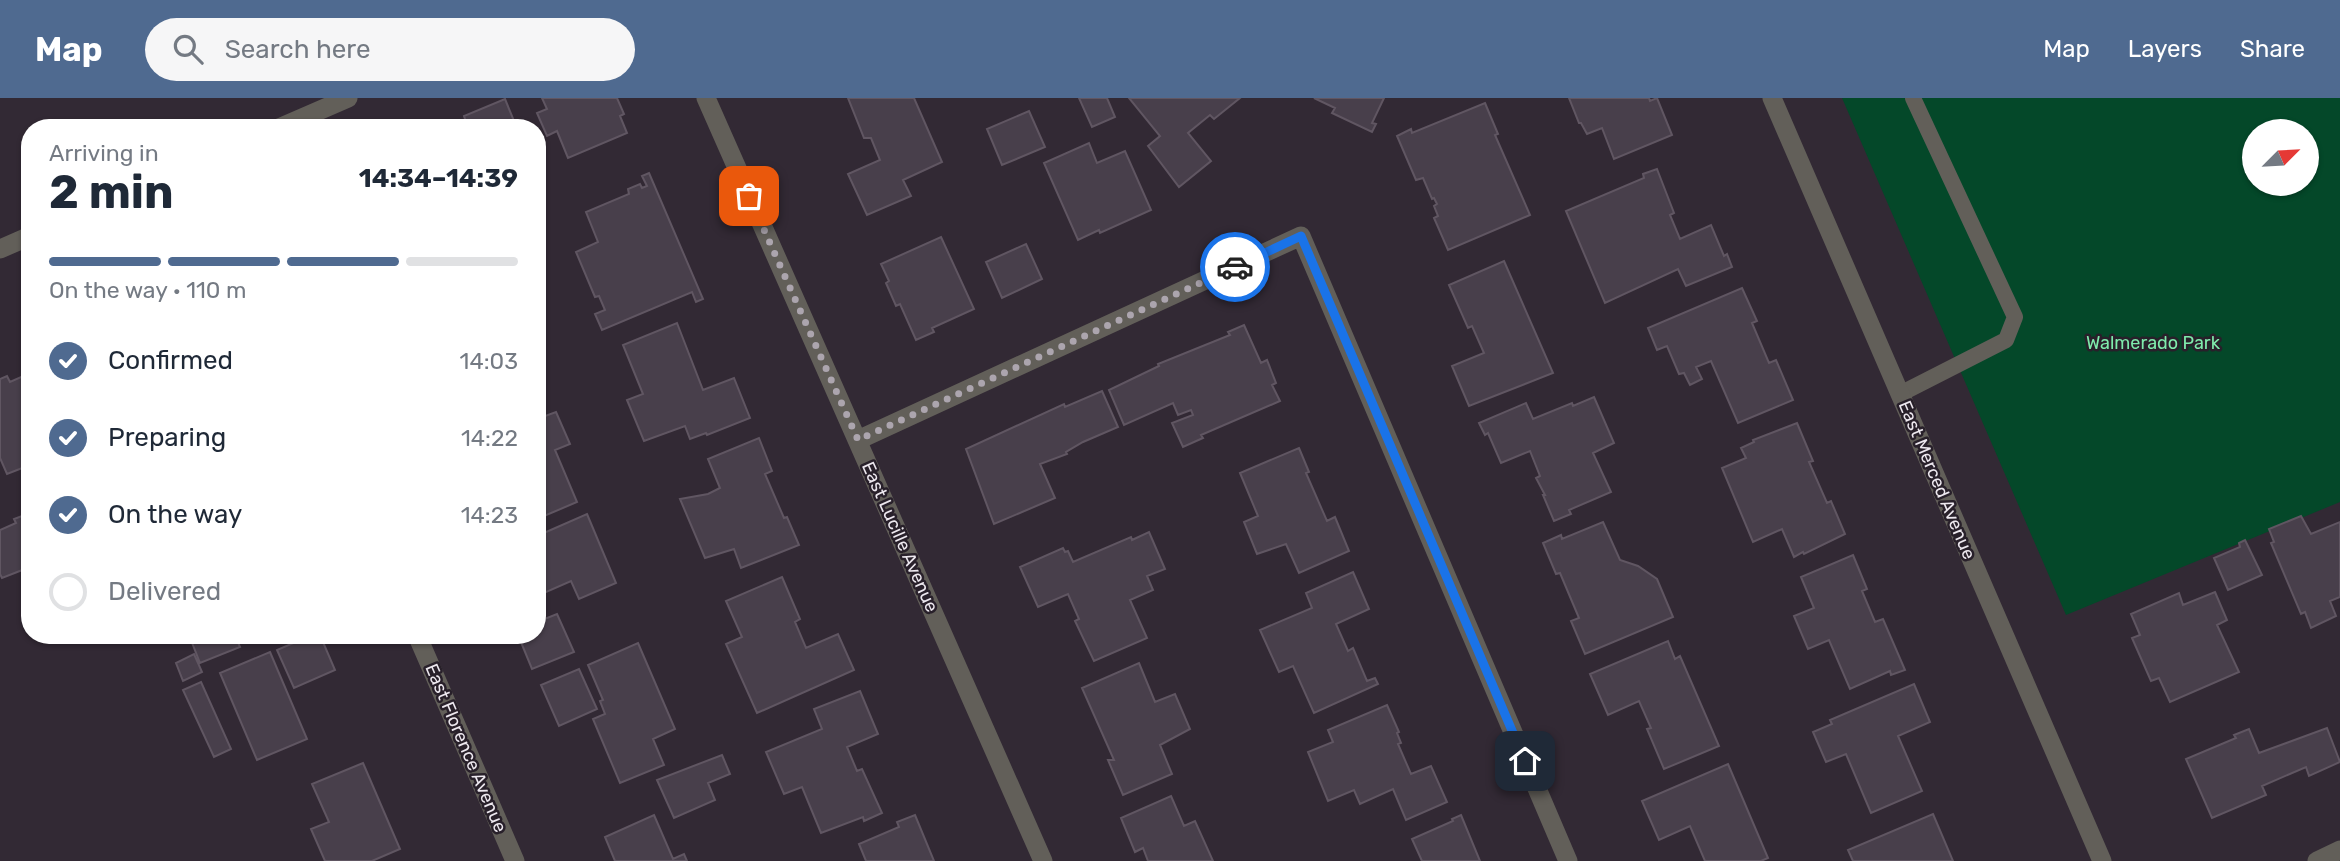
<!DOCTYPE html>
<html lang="en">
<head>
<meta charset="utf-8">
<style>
	body { margin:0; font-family:Rubik,sans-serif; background:#f6f6f7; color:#1f2937; height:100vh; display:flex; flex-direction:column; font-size:26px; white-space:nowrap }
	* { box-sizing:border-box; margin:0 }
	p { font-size:23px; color:#747a83 }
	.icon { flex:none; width:38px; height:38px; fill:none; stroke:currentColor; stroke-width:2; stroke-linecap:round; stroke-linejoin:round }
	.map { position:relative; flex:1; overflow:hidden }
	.details { position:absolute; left:21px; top:21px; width:525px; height:525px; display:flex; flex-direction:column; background:#fff; border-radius:28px; box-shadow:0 2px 5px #0004 }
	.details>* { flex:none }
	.needle { width:46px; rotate:66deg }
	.controls { position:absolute; left:2242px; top:21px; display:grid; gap:14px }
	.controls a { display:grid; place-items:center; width:77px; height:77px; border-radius:50%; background:#fff; box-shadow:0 2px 5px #0004; font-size:35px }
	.pin { position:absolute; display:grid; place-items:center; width:60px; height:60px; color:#fff; margin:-30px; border-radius:14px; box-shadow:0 4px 10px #0006 }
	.courier { position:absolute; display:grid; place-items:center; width:70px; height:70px; margin:-35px; border:5px solid #1a73e8; border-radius:50%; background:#fff; color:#222; box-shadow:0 2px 9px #0007 }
	.head em { font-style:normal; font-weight:700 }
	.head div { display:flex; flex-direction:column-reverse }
	.head { display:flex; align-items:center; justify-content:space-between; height:119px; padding:0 28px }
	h1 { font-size:46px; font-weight:700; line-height:52px }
	.bar { display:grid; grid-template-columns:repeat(4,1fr); gap:10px 7px; align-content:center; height:84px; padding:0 28px }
	.bar i { height:9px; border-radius:5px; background:#e0e1e3 }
	.bar .current { background:#4f6a90 }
	.bar p { grid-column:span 4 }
	ol { padding:0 28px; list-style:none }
	li { display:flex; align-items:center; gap:21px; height:77px }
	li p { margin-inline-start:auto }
	li .icon { padding:7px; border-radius:50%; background:#4f6a90; color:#fff; stroke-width:4 }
	li:last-child { color:#747a83 }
	li i { width:38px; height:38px; border:4px solid #e0e1e3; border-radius:50% }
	header { display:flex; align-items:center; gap:42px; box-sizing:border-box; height:98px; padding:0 35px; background:#4f6a90; color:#fff }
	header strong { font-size:33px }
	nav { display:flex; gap:38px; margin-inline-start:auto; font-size:24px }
	.search { width:490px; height:63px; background:#f6f6f7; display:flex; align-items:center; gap:18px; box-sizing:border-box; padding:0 24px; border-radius:38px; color:#747a83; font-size:26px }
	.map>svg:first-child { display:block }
	.green { fill:#044829; fill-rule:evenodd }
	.building { fill:#483f4b; stroke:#605662; stroke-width:2 }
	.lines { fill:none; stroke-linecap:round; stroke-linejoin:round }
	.service { stroke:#625f59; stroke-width:16 }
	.minor { stroke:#625f59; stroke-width:19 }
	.tertiary { stroke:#625f59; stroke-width:19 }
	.done { stroke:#aca5ae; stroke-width:7; stroke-dasharray:0 12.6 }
	.route { stroke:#1a73e8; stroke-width:9 }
	.labels { text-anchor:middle; stroke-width:5; stroke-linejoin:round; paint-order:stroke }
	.park-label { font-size:18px; fill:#7febac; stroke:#28202a }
	.street-label { font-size:18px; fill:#ede8ef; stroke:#28202a }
</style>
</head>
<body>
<header>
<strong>Map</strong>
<div class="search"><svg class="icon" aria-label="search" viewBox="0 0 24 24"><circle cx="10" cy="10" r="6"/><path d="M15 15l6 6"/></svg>Search here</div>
<nav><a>Map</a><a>Layers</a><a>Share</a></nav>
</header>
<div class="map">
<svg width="2340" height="763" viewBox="0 0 2340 763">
	<rect width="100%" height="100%" fill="#322934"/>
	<path class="green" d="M1842 0H2340V404L2066 517ZM2254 33H2306V86H2254Z"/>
	<path class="building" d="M542 0H617L624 16 620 18 627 35 568 60 557 33 547 38 537 15 547 11Z
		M848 0H914L942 64 903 82 911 98 867 117 848 76 880 62 871 40H864Z
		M1079 0H1107L1115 19 1092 29Z
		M1129 0H1240L1214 21 1210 17 1188 35 1211 63 1179 89 1148 48 1160 38Z
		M1314 0H1384L1372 25 1376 26 1372 34 1332 15 1335 10Z
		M1569 0H1649L1650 3 1657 0 1672 37 1614 61 1602 30 1587 36 1581 25H1579Z
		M505 1 516 28 519 27 521 30H468L464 18Z
		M1485 5 1498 36 1495 37 1530 117 1448 152 1434 120 1438 118 1434 108 1437 106 1434 100 1432 101 1423 80 1416 82 1397 38 1411 31 1412 35Z
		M1029 13 1045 49 1002 67 987 31Z
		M1089 45 1097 65 1125 53 1151 112 1100 135 1099 132 1078 142 1044 65Z
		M1657 71 1674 115 1670 117 1680 141 1711 127 1724 158 1727 156 1732 169 1686 188 1678 171 1605 205 1566 113 1644 80 1643 76Z
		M649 75 703 201 696 204 692 194 602 232 595 216 605 212 599 198 595 199 576 154 598 144 586 114 629 96 628 91 640 86 642 90 647 88 642 78Z
		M941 139 974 211 932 230 934 234 916 242 900 206 896 208 886 185 889 183 881 166Z
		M1026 146 1042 181 1002 200 986 164Z
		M1504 163 1553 275 1469 308 1452 268 1484 255 1472 228 1468 230 1449 187Z
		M1742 190 1757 223 1752 225 1769 265 1776 262 1793 302 1738 325 1711 263 1696 269 1702 281 1690 287 1684 275 1679 276 1667 248 1657 252 1648 230Z
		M677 225 703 292 734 280 750 320 707 337 706 335 690 341 685 328 644 343 627 302 643 296 623 247Z
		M1244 227 1261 265 1267 262 1276 285 1272 287 1280 303 1201 337 1203 340 1183 349 1172 325 1193 317 1191 312 1178 317 1173 305 1124 327 1109 292 1159 268 1158 266 1230 237 1228 234Z
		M28 276 30 367 7 376 0 360V281L7 278 10 284Z
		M1102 293 1118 329 1083 344 1066 354 1067 356 1040 366 1055 400 994 426 966 351 1064 306 1065 309Z
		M1594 299 1614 345 1593 355 1611 394 1569 412 1571 416 1554 423 1543 397H1545L1536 380 1540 378 1530 353 1501 365 1488 335 1485 337 1479 325 1526 305 1533 321 1572 305 1573 308Z
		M556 314 570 346 555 352 577 404 537 421V319L540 320Z
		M1797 325 1813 363 1809 364 1827 405 1831 403 1845 436 1804 456 1803 454 1794 459 1782 431 1753 444 1722 370 1746 360 1741 350 1754 344 1753 342Z
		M759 340 772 373 765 376 784 420 787 419 799 447 741 470 734 451 705 460 680 401 708 396 720 390 708 361Z
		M1299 350 1309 374 1306 375 1327 423 1335 419 1349 453 1299 475 1286 446 1257 456 1244 424 1258 418 1240 375Z
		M30 415V469L2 480 0 476V432L16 425 14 421Z
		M587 416 616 485 579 501 571 483 537 498V438Z
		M2301 418 2311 436 2340 424V499L2330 503 2336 518 2311 530 2305 514 2301 516 2271 445 2274 444 2269 431Z
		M1603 424 1620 462 1638 468 1657 481 1673 519 1585 556 1571 523 1579 520 1560 475 1556 476 1543 445 1561 437 1562 441Z
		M1149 434 1165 471 1147 478 1153 492 1130 502 1147 540 1094 563 1075 523 1079 521 1068 496 1038 509 1020 469 1063 450 1065 454 1068 453 1073 464 1131 439 1132 442Z
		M2245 442 2262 477 2228 492 2214 460 2240 449 2239 445Z
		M1853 457 1867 491 1862 493 1875 524 1883 521 1905 572 1891 577 1890 573 1850 591 1829 542 1808 551 1794 518 1814 510 1801 479Z
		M1353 474 1369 511 1336 526 1348 553 1353 550 1367 583 1375 580 1378 586 1314 615 1293 568 1279 574 1260 532 1312 510 1306 495Z
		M782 479 800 521 795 524 806 550 838 536 854 572 757 615 726 546 742 539 726 503Z
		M2215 494 2227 522 2217 527 2239 574 2170 604 2159 580 2151 583 2132 540 2140 537 2131 516 2179 495 2183 507Z
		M557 516 574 554 532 571 518 537H537V524Z
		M189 537H235L240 549 200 565Z
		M312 537H320L335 572 294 590 277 552Z
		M1668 543 1675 561 1680 558 1719 648 1664 671 1647 631 1651 630 1639 603 1608 617 1590 576Z
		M638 545 675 631 653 641 664 667 620 685 593 621 605 616 600 603 603 602 588 567Z
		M270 554 307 641 257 662 220 575Z
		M194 556 202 574 183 583 176 565Z
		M1139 565 1155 604 1175 596 1190 631 1160 647 1172 676 1123 697 1108 662H1114L1082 590Z
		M579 571 597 611 559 628 541 587Z
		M201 584 231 651 214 659 183 592Z
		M1914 586 1930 624 1898 638 1922 693 1871 715 1846 656 1826 664 1813 634 1832 626 1830 622Z
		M860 593 878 636 847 649 857 673 862 671 882 715 864 723 863 719 821 735 802 689 784 696 766 654 822 631 814 611Z
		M1387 607 1399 634 1397 635 1401 645 1398 646 1411 676 1431 668 1447 704 1406 722 1393 691 1360 706 1354 692 1328 703 1308 654 1333 644 1328 632Z
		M2327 630 2340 664 2309 678 2306 669 2262 688 2266 697 2212 720 2186 661 2236 640 2234 637 2249 631 2259 655Z
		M722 657 730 676 708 685 715 702 674 720 657 682Z
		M363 665 400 751 372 763H325L311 731 329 724 312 686Z
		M1728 666 1768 760 1761 763H1705L1690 728 1659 742 1642 703Z
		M1171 698 1184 728 1195 723 1213 763H1148L1143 750 1135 754 1121 720Z
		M1933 716 1953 763H1853L1848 752Z
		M654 717 673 761 684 756 687 763H615L605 739Z
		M915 717 934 763H866L859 746 899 729 897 724Z
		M1461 717 1480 763H1422L1412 741 1453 723 1452 721Z"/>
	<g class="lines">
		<path class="service" d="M1900 296 2006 242 2015 219 1913 0"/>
		<path class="minor" d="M706 0 1043 763
			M858 342 1301 138 1568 763
			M417 537 515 763
			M2317 763 2340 752"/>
		<path class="tertiary" d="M1772 0 2102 763
			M279 30 348 0
			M0 151 30 138"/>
	</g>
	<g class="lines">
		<path class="done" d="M749 98 858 342 1235 169"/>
		<path class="route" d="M1235 169 1301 138 1525 663"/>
	</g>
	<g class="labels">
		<g class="park-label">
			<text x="2153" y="251">Walmerado Park</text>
		</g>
		<g class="street-label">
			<text transform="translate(1937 382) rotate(67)" y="6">East Merced Avenue</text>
			<text transform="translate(900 439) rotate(66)" y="6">East Lucille Avenue</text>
			<text transform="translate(466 650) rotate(67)" y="6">East Florence Avenue</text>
		</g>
	</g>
</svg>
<div class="controls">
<a><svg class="needle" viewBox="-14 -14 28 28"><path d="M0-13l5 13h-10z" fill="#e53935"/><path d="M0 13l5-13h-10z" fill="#747a83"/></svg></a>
</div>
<div class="pin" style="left:749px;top:98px;background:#ea580c"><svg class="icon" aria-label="bag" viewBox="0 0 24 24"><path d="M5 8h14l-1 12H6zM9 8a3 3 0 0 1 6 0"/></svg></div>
<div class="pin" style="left:1525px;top:663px;background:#1f2937"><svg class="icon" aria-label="home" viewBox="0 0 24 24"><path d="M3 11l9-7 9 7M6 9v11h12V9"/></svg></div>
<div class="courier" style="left:1235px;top:169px"><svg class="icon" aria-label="car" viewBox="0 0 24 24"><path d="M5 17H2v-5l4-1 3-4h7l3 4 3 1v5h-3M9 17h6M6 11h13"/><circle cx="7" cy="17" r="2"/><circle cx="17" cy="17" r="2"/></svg></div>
<section class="details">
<div class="head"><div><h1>2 min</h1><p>Arriving in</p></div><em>14:34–14:39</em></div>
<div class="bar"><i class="current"></i><i class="current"></i><i class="current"></i><i></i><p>On the way · 110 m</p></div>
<ol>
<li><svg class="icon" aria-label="check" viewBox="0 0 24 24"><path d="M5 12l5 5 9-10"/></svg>Confirmed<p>14:03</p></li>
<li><svg class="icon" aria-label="check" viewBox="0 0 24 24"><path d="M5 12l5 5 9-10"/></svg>Preparing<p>14:22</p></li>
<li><svg class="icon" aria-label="check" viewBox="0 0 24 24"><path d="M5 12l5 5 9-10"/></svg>On the way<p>14:23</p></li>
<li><i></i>Delivered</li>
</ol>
</section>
</div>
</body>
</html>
